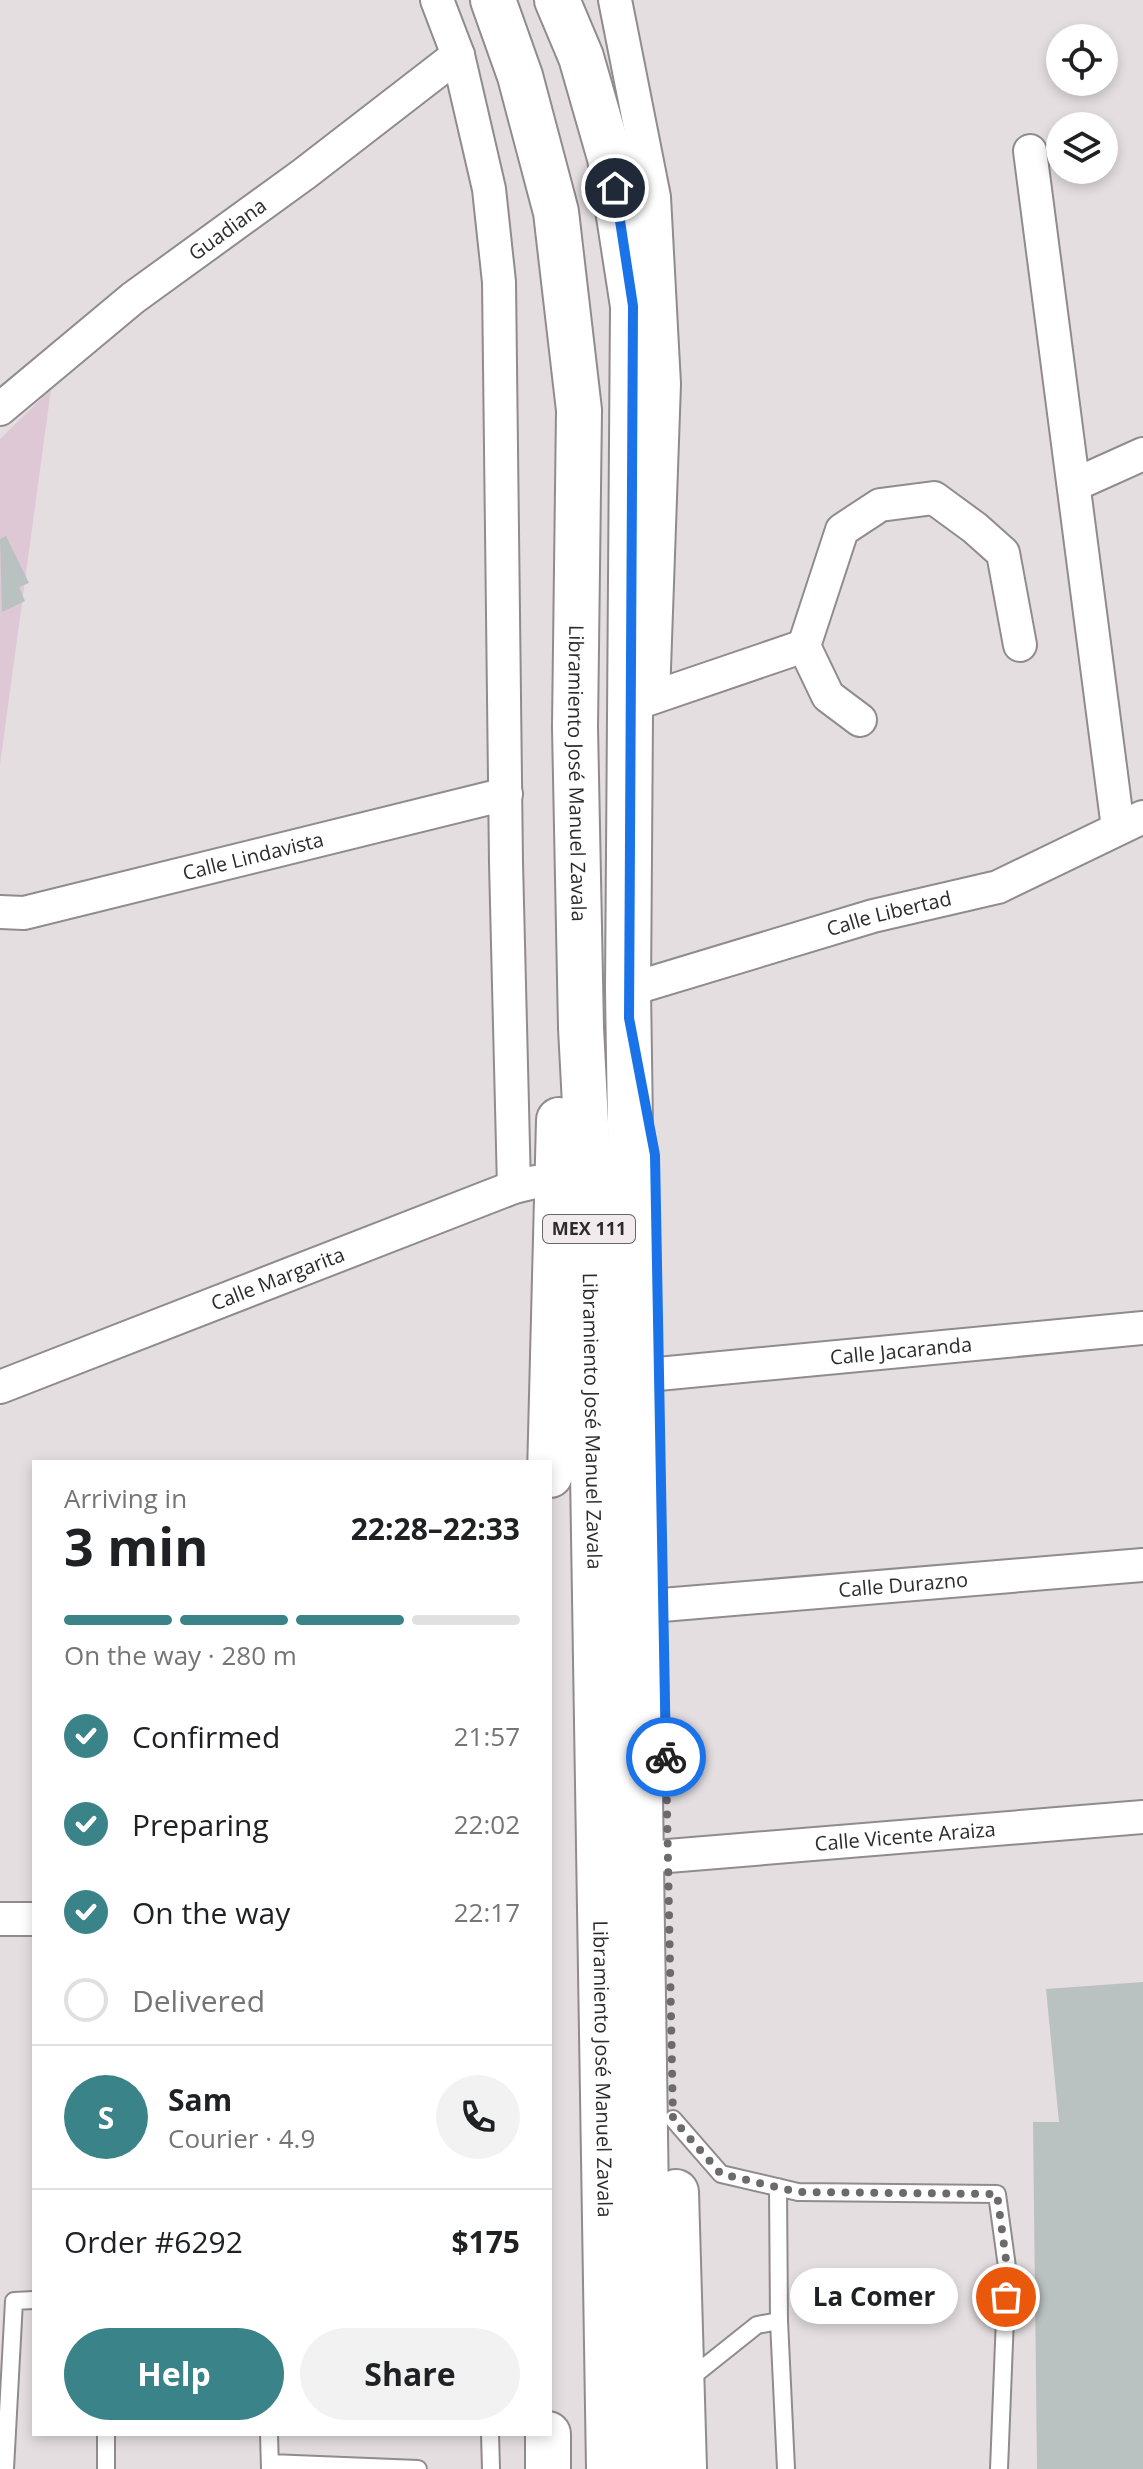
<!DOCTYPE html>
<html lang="en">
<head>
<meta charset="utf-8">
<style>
	body { margin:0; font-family:"Open Sans",sans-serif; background:#f2f2f2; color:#202124; height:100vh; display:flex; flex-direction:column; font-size:30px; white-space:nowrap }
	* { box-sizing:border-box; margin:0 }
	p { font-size:26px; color:#757577 }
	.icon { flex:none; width:44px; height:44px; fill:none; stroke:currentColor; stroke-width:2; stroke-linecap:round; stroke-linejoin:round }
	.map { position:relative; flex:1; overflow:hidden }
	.drawer { position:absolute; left:32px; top:1460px; width:520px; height:976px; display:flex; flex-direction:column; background:#fff; border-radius:0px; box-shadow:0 4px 12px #0003 }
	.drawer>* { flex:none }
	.controls { position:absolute; left:1046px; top:24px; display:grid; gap:16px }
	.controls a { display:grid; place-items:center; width:72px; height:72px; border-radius:50%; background:#fff; box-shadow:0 4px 12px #0003; font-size:40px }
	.pin { position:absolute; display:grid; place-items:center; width:68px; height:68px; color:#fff; margin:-34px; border:4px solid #fff; border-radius:50%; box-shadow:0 2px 8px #0007 }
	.courier { position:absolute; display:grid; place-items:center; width:80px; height:80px; margin:-40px; border:6px solid #1a73e8; border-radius:50%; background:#fff; color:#222; box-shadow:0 2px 10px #0007 }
	.bubble { position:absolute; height:56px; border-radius:28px; background:#fff; box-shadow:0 4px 12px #0003; font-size:26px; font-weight:700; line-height:56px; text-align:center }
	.overview em { font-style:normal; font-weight:700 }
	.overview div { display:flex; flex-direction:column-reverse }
	.overview { display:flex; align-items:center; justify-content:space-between; height:136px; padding:0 32px }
	h1 { font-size:52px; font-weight:700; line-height:60px }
	.bar { display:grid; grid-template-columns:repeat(4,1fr); gap:12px 8px; align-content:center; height:96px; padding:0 32px }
	.bar i { height:10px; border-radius:6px; background:#e0e0e0 }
	.bar .on { background:#3a8388 }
	.bar p { grid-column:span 4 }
	.line { display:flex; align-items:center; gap:20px; padding:0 32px; border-top:2px solid #e0e0e0 }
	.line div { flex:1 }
	.round { display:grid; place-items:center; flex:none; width:84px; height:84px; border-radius:42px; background:#f2f2f2 }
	ol { padding:0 32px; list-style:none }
	li { display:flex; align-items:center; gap:24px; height:88px }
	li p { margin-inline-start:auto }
	li .icon { padding:8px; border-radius:50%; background:#3a8388; color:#fff; stroke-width:4 }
	li:last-child { color:#757577 }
	li i { width:44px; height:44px; border:4px solid #e0e0e0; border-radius:50% }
	.cta { display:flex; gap:16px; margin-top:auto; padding:16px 32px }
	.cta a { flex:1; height:92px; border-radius:48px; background:#3a8388; color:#fff; font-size:32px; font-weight:700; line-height:92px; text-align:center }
	.cta a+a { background:#f2f2f2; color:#202124 }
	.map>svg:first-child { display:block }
	.green { fill:#dfc8d5 }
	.building { fill:#bac1c1 }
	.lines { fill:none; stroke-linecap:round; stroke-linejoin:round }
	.lane-casing { stroke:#908b8e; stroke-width:20 }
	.street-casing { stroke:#908b8e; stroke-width:36 }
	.primary-casing { stroke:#908b8e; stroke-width:48 }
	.lane { stroke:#fff; stroke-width:16 }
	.street { stroke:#fff; stroke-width:32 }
	.primary { stroke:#fff; stroke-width:44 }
	.done { stroke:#6d6a6b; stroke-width:8; stroke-dasharray:0 14.4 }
	.route { stroke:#1a73e8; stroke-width:10 }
	.labels { text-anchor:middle; stroke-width:7; stroke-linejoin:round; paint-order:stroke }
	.shield { fill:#f1ebee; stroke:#686566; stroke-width:2 }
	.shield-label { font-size:18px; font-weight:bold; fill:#2d2b2c }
	.street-label { font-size:20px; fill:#2d2b2c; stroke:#f1ebee }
</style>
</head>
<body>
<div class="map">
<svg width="1143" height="2469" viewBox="0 0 1143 2469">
	<rect width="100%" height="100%" fill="#e4dee1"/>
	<path class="green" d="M51 389 0 765V439Z"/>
	<path class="building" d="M6 536 29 583 19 587 25 601 2 612 0 539Z
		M1143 1982V2469H1037L1033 2122H1059L1046 1989Z"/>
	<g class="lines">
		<defs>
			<path id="lane" d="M673 2119 721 2174 798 2192 997 2194 1007 2267 999 2469
				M778 2187 779 2321
				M688 2380 757 2325 779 2321 786 2469
				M269 2434 270 2469
				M490 2434 491 2469
				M270 2463 418 2469
				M5 2469 14 2301 34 2300
				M106 2469V2434"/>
			<g id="street">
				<path d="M437 0 458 55 489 189 499 282 506 863 514 1187"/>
				<path d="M615 0 654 197 664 384 653 697"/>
				<path d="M1030 151 1118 828"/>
				<path id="s1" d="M0 409 133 298 304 174 458 55"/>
				<path d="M1074 485 1143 454"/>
				<path d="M634 704 804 646"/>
				<path d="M860 720 828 696 804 646 842 530 880 505 934 498 975 528 1003 553 1020 645"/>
				<path id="s2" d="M0 912 24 913 506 794"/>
				<path id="s3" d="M628 990 873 916 998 887 1143 817"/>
				<path id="s4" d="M658 1374 1143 1328"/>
				<path id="s5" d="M0 1387 514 1187 535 1182"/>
				<path id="s6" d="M662 1605 1143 1565"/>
				<path id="s7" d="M668 1856 1143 1817"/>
				<path d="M0 1919H34"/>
			</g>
			<g id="primary">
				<path id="s8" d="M493 0 520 76 556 212 579 410 575 727 581 1028 588 1161 609 2469"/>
				<path d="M557 0 581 57 610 158 633 306 628 990 650 2469"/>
				<path d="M550 1475 559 1120"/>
				<path d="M676 2192 684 2469"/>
				<path d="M548 2434V2469"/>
			</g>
		</defs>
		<use href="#lane" class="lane-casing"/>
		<use href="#street" class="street-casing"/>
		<use href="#primary" class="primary-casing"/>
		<use href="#lane" class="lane"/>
		<use href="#street" class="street"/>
		<use href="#primary" class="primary"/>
	</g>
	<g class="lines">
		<path class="done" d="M666 1757 673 2119 721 2174 798 2192 997 2194 1007 2267 1006 2297"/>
		<path class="route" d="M615 188 633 306 629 1018 655 1155 666 1757"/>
	</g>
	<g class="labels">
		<rect class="shield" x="543" y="1215" width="92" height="28" rx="6"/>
		<g class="shield-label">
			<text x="589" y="1235">MEX 111</text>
		</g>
		<g class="street-label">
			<text dy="7" stroke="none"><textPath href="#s1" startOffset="290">Guadiana</textPath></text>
			<text dy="7" stroke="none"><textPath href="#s8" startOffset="784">Libramiento José Manuel Zavala</textPath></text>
			<text dy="7" stroke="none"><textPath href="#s2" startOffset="260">Calle Lindavista</textPath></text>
			<text dy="7" stroke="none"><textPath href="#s3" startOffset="272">Calle Libertad</textPath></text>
			<text dy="7" stroke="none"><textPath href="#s5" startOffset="298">Calle Margarita</textPath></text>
			<text dy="7" stroke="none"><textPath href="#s4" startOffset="244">Calle Jacaranda</textPath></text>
			<text dy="7" stroke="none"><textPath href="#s8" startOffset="1432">Libramiento José Manuel Zavala</textPath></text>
			<text dy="7" stroke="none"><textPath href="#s6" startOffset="242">Calle Durazno</textPath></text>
			<text dy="7" stroke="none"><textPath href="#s7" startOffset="238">Calle Vicente Araiza</textPath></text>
			<text dy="7" stroke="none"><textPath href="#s8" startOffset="2080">Libramiento José Manuel Zavala</textPath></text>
		</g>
	</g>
</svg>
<div class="controls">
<a><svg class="icon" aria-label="locate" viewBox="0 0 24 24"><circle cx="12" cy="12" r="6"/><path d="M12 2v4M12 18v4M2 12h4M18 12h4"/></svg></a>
<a><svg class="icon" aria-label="layers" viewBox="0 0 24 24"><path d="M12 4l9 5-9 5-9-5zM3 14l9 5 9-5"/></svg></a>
</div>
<div class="pin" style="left:1006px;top:2297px;background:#ea580c"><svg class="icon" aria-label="bag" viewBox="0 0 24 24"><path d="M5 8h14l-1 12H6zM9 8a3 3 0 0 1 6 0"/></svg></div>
<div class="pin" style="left:615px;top:188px;background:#1f2937"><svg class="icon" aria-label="home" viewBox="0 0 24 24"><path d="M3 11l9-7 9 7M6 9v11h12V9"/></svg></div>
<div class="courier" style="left:666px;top:1757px"><svg class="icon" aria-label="bike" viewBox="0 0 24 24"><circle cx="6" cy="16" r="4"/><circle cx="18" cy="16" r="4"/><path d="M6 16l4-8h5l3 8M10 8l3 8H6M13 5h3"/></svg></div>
<div class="bubble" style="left:790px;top:2268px;width:168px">La Comer</div>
<section class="drawer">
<div class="overview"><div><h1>3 min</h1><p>Arriving in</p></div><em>22:28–22:33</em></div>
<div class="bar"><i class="on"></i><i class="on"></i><i class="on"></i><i></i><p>On the way · 280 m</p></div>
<ol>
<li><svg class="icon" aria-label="check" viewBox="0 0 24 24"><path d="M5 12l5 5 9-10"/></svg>Confirmed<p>21:57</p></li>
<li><svg class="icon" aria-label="check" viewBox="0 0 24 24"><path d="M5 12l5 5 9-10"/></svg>Preparing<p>22:02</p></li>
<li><svg class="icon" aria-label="check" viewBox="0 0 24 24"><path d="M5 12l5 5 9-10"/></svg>On the way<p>22:17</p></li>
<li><i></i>Delivered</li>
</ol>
<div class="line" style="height:144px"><b class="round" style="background:#3a8388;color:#fff">S</b><div><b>Sam</b><p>Courier · 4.9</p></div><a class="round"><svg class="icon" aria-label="phone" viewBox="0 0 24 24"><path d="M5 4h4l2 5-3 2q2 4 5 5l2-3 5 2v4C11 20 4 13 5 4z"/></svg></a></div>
<div class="line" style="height:104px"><div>Order #6292</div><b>$175</b></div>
<div class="cta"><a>Help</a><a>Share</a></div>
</section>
</div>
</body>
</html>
